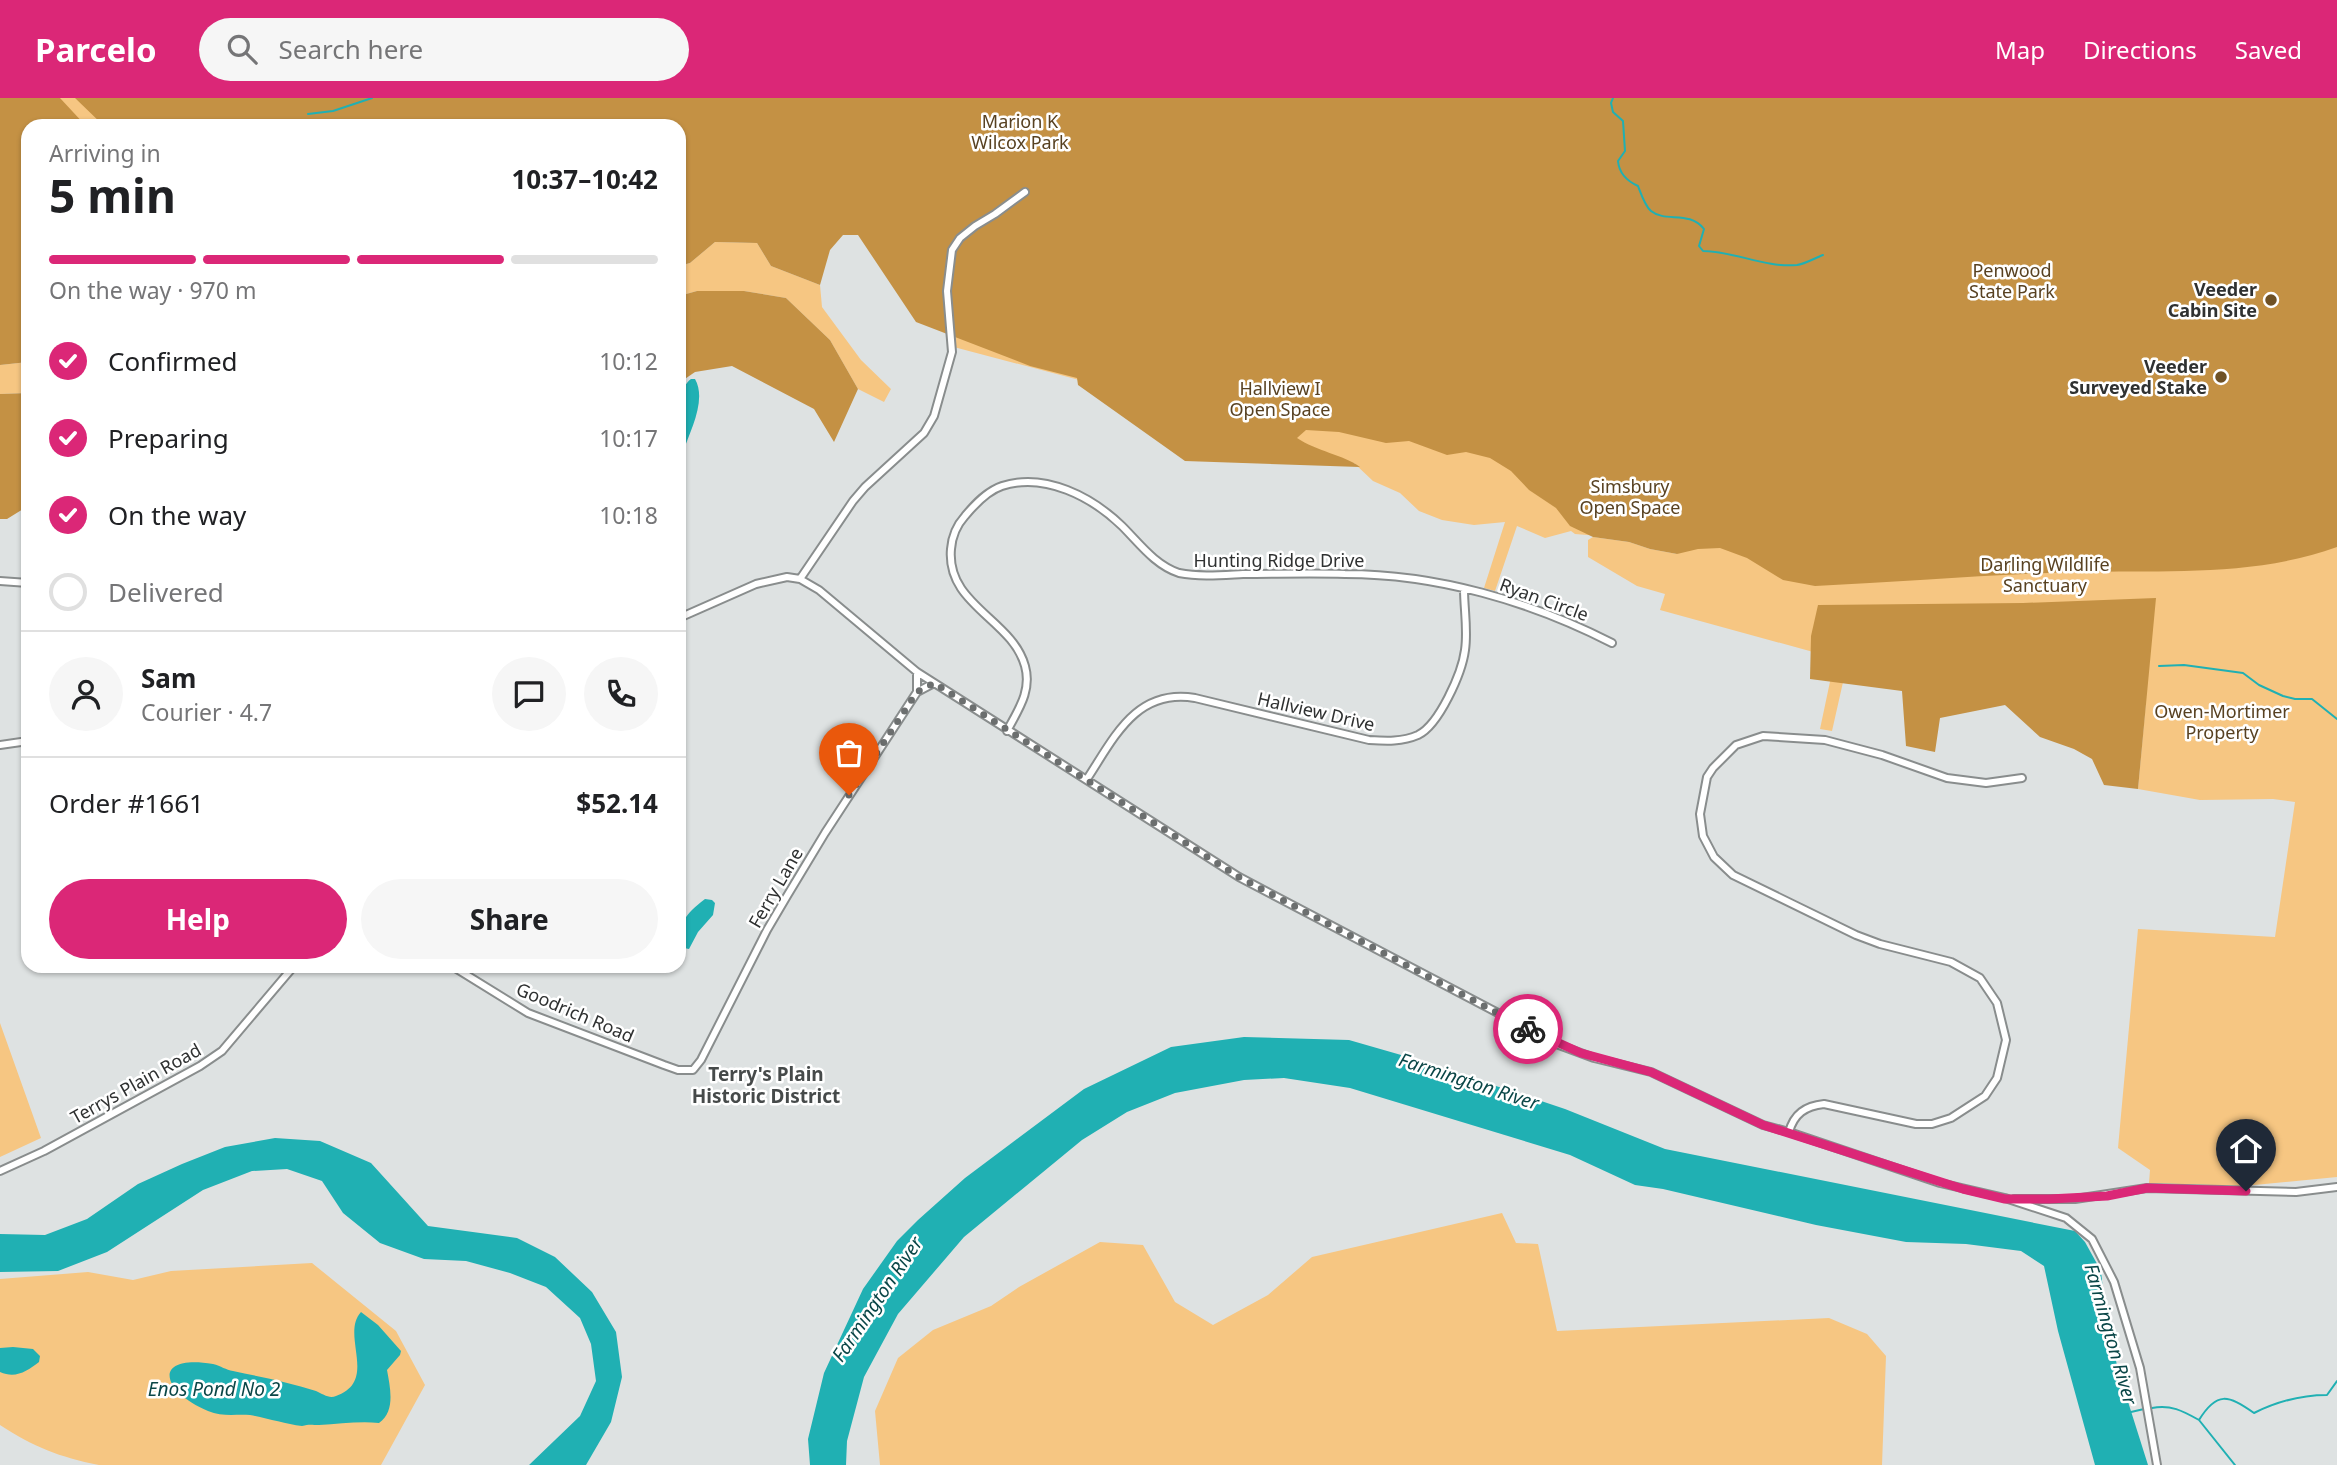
<!DOCTYPE html>
<html lang="en">
<head>
<meta charset="utf-8">
<style>
	body { margin:0; font-family:"Noto Sans",sans-serif; background:#f6f6f6; color:#202124; height:100vh; display:flex; flex-direction:column; font-size:26px; white-space:nowrap }
	* { box-sizing:border-box; margin:0 }
	p { font-size:23px; color:#757577 }
	.icon { flex:none; width:38px; height:38px; fill:none; stroke:currentColor; stroke-width:2; stroke-linecap:round; stroke-linejoin:round }
	.map { position:relative; flex:1; overflow:hidden }
	.sheet { position:absolute; left:21px; top:21px; width:665px; height:854px; display:flex; flex-direction:column; background:#fff; border-radius:21px; box-shadow:0 2px 5px #0004 }
	.sheet>* { flex:none }
	.pin { position:absolute; display:grid; place-items:center; width:60px; height:60px; color:#fff; margin:-72px -30px; border-radius:50% 50% 50% 0; rotate:-45deg; box-shadow:0 0 7px #0007 }
	.pin .icon { rotate:45deg }
	.courier { position:absolute; display:grid; place-items:center; width:70px; height:70px; margin:-35px; border:5px solid #db2777; border-radius:50%; background:#fff; color:#222; box-shadow:0 2px 9px #0007 }
	.head em { font-style:normal; font-weight:700 }
	.head div { display:flex; flex-direction:column-reverse }
	.head { display:flex; align-items:center; justify-content:space-between; height:119px; padding:0 28px }
	h1 { font-size:46px; font-weight:700; line-height:52px }
	.bar { display:grid; grid-template-columns:repeat(4,1fr); gap:10px 7px; align-content:center; height:84px; padding:0 28px }
	.bar i { height:9px; border-radius:5px; background:#e0e0e0 }
	.bar .on { background:#db2777 }
	.bar p { grid-column:span 4 }
	.line { display:flex; align-items:center; gap:18px; padding:0 28px; border-top:2px solid #e0e0e0 }
	.line div { flex:1 }
	.round { display:grid; place-items:center; flex:none; width:74px; height:74px; border-radius:37px; background:#f6f6f6 }
	ol { padding:0 28px; list-style:none }
	li { display:flex; align-items:center; gap:21px; height:77px }
	li p { margin-inline-start:auto }
	li .icon { padding:7px; border-radius:50%; background:#db2777; color:#fff; stroke-width:4 }
	li:last-child { color:#757577 }
	li i { width:38px; height:38px; border:4px solid #e0e0e0; border-radius:50% }
	.primary-button { display:flex; gap:14px; margin-top:auto; padding:14px 28px }
	.primary-button a { flex:1; height:80px; border-radius:42px; background:#db2777; color:#fff; font-size:28px; font-weight:700; line-height:80px; text-align:center }
	.primary-button a+a { background:#f6f6f6; color:#202124 }
	header { display:flex; align-items:center; gap:42px; box-sizing:border-box; height:98px; padding:0 35px; background:#db2777; color:#fff }
	header strong { font-size:33px }
	nav { display:flex; gap:38px; margin-inline-start:auto; font-size:24px }
	.search { width:490px; height:63px; background:#f6f6f6; display:flex; align-items:center; gap:18px; box-sizing:border-box; padding:0 24px; border-radius:38px; color:#757577; font-size:26px }
	.map>svg:first-child { display:block }
	.green { fill:#f6c682 }
	.forest { fill:#c49144 }
	.water { fill:#20b0b3 }
	.lines { fill:none; stroke-linecap:round; stroke-linejoin:round }
	.stream { stroke:#20b0b3; stroke-width:2 }
	.minor-casing { stroke:#898d8d; stroke-width:10 }
	.minor { stroke:#fff; stroke-width:6 }
	.done { stroke:#6c6f6f; stroke-width:7; stroke-dasharray:0 12.6 }
	.route { stroke:#db2777; stroke-width:9 }
	.poi-dot { fill:#6f5125; stroke:#fff; stroke-width:2.5 }
	.labels { text-anchor:middle; stroke-width:5; stroke-linejoin:round; paint-order:stroke }
	.park-label { font-size:18px; fill:#584121; stroke:#fff }
	.poi-label { font-size:18px; font-weight:bold; fill:#2f3131; stroke:#fff; text-anchor:end }
	.street-label { font-size:18px; fill:#2f3131; stroke:#fff }
	.neighbourhood-label { font-size:19px; font-weight:bold; fill:#464a4a; stroke:#fff }
	.water-label { font-size:19px; font-style:italic; fill:#0a4647; stroke:#fff }
</style>
</head>
<body>
<header>
<strong>Parcelo</strong>
<div class="search"><svg class="icon" aria-label="search" viewBox="0 0 24 24"><circle cx="10" cy="10" r="6"/><path d="M15 15l6 6"/></svg>Search here</div>
<nav><a>Map</a><a>Directions</a><a>Saved</a></nav>
</header>
<div class="map">
<svg width="2337" height="1367" viewBox="0 0 2337 1367">
	<rect width="100%" height="100%" fill="#dee2e2"/>
	<path class="green" d="M0 0H2337V1079L2244 1088 2149 1085 2150 1072 2118 1050 2138 831 2275 839 2295 704 2273 701 2200 702 2138 691 2146 603 1848 562 1832 633 1820 631 1835 560 1660 512 1665 496 1637 488 1588 459V442L1593 439 1629 444 1650 451 1677 456 1686 445 1575 436 1571 433 1545 440 1517 428 1495 493 1484 490 1505 424 1474 427 1442 422 1419 413 1400 395 1373 383 1354 365H1241L1102 288 950 248 944 176 679 28H28L0 176Z
		M715 144 757 145 771 168 820 187 822 209 861 262 891 291 884 304 858 291 830 242 786 200 744 193H697L679 198V168L690 165Z
		M28 264V295L0 296V267Z
		M0 925 41 1040 0 1059Z
		M1502 1115 1516 1145 1538 1146 1557 1233 1829 1220 1867 1236 1886 1258 1882 1367H880L875 1313 898 1260 933 1232 991 1208 1019 1189 1100 1144 1143 1147 1175 1204 1213 1227 1268 1197 1312 1159Z
		M312 1165 396 1233 425 1287 381 1367H99C59 1359 34 1349 0 1327V1181L88 1174 133 1182 171 1173Z"/>
	<path class="forest" d="M0 0H60L86 28H28V264L0 267Z
		M75 0H2337V449C2255 479 2165 472 2080 474 1991 476 1903 484 1815 488L1783 482 1747 460 1720 450 1698 451 1677 456 1650 451 1629 444 1593 439 1570 428 1556 410 1529 392 1511 373 1490 360 1466 354 1447 357 1409 343 1386 345 1339 334 1306 332 1297 340C1316 353 1344 357 1360 369L1185 363 1078 287 1077 280 1030 268 916 224 858 137H843L830 152 820 187 771 168 757 145 715 144 690 165 679 168V28H104Z
		M697 193H744L786 200 830 242 858 291 834 344 814 311 732 268 695 274 679 285V198Z
		M28 295V408L7 421H0V296Z
		M2156 500 2138 691 2104 687 2092 661 2074 651 2040 639 2005 607 1940 620 1935 654 1906 648 1902 593 1810 581 1811 538 1818 507 2023 505Z"/>
	<path class="water" d="M691 281H695C707 302 690 333 683 354L679 356C679 336 674 293 691 281Z
		M705 801 712 802 715 805 713 817 698 834 689 851 679 849C679 825 685 816 705 801Z
		M1244 939 1349 942 1415 961 1565 1011 1665 1051 2075 1133 2085 1144 2101 1173 2105 1211 2118 1272 2148 1367H2095L2058 1233 2044 1168 2021 1153 1966 1146 1906 1144 1816 1127 1663 1091 1635 1087 1570 1057 1350 990 1284 980 1244 982 1175 995 1127 1014 1082 1042 964 1139 898 1216 864 1279 847 1343 846 1367H810L808 1341 824 1275 863 1191 897 1143 918 1122 965 1080 1084 991 1171 949Z
		M275 1040 320 1043 371 1065 428 1128 517 1140 555 1159 592 1194 616 1234 622 1279 611 1324 586 1367H529L580 1318 596 1283 591 1246 580 1220 546 1189 510 1175 466 1163 424 1161 380 1145 343 1115 322 1083 287 1071 252 1073 203 1092 107 1154 58 1173 0 1174V1136L45 1137 87 1121 138 1086 182 1066 225 1049Z
		M361 1214 378 1227 401 1253 400 1257 387 1272C390 1289 396 1313 379 1325 359 1323 340 1326 319 1327 312 1327 309 1326 302 1328 285 1326 267 1320 250 1317 235 1316 222 1319 208 1313 162 1294 150 1256 213 1266 221 1268 226 1272 233 1273 261 1279 289 1284 316 1293 323 1296 329 1301 336 1298 379 1283 340 1237 361 1214Z
		M13 1249 33 1251 40 1258 39 1264C27 1273 16 1281 0 1274V1250Z"/>
	<g class="lines">
		<path class="stream" d="M1613 0 1611 5 1613 14 1623 23 1625 53 1618 63C1619 75 1627 83 1638 88 1641 96 1645 108 1651 113 1666 125 1689 112 1704 131L1699 148 1703 153C1734 153 1765 170 1797 167 1805 166 1815 160 1823 157
			M308 16 333 13 372 0
			M2159 568 2184 567 2243 575 2259 587 2283 598 2295 601H2312L2337 621
			M2152 1310C2170 1306 2183 1313 2199 1322 2217 1293 2228 1297 2254 1315 2278 1303 2300 1297 2327 1297L2337 1283
			M2131 1314 2144 1311
			M2199 1322 2235 1367"/>
		<defs>
			<path id="minor" d="M800 481 853 403 865 389 924 335 934 318 952 254 947 193 952 152 960 140 975 128 995 116 1025 94
				M0 483 28 485
				M679 520 756 486 787 479 800 481 819 492 917 574 1239 779 1559 947 1594 960 1651 974 1763 1027 1789 1034 1940 1085 2005 1100 2066 1120 2092 1141 2114 1184 2140 1270 2157 1367
				M917 594V574
				M1007 633C1018 612 1032 593 1025 568 1012 521 946 507 951 451 952 438 956 428 965 418 975 406 987 393 1002 388 1045 374 1092 399 1122 428 1140 446 1155 467 1179 475 1200 479 1222 477 1243 476 1277 476 1311 475 1345 476 1437 476 1530 503 1612 545
				M0 647 28 643
				M1087 681C1114 640 1136 590 1195 600L1369 642C1386 643 1402 644 1418 637 1439 627 1462 575 1465 552 1468 532 1464 511 1464 491
				M452 868 528 915 664 967 678 972H693L701 962 767 832 787 798 825 735 917 594 934 585
				M1789 1034C1794 1016 1805 1008 1824 1006L1916 1026H1932L1951 1020 1985 998 1997 980 2006 942 1997 905 1980 880 1951 864 1880 846 1856 837 1733 777 1714 759 1703 738 1700 716 1707 679 1713 670 1736 647 1763 638 1825 642 1882 657 1947 680 1986 685 2022 680
				M0 1073 44 1053 200 968 222 953 294 868
				M2014 1101H2075L2147 1090 2296 1094 2337 1089"/>
		</defs>
		<use href="#minor" class="minor-casing"/>
		<use href="#minor" class="minor"/>
	</g>
	<g class="lines">
		<path class="done" d="M849 697 917 594 934 585 1239 779 1528 931"/>
		<path class="route" d="M1528 931 1581 955 1651 974 1763 1027 1963 1091 2005 1101H2049L2107 1098 2147 1090 2246 1093"/>
	</g>
	<g class="poi-dot">
		<circle cx="2271" cy="202" r="7"/>
		<circle cx="2221" cy="279" r="7"/>
	</g>
	<g class="labels">
		<g class="park-label">
			<text x="1020" y="30">Marion K<tspan x="1020" dy="21">Wilcox Park</tspan></text>
			<text x="2012" y="179">Penwood<tspan x="2012" dy="21">State Park</tspan></text>
			<text x="1280" y="297">Hallview I<tspan x="1280" dy="21">Open Space</tspan></text>
			<text x="1630" y="395">Simsbury<tspan x="1630" dy="21">Open Space</tspan></text>
			<text x="2045" y="473">Darling Wildlife<tspan x="2045" dy="21">Sanctuary</tspan></text>
			<text x="2222" y="620">Owen-Mortimer<tspan x="2222" dy="21">Property</tspan></text>
		</g>
		<g class="poi-label">
			<text x="2257" y="198">Veeder<tspan x="2257" dy="21">Cabin Site</tspan></text>
			<text x="2207" y="275">Veeder<tspan x="2207" dy="21">Surveyed Stake</tspan></text>
		</g>
		<g class="street-label">
			<text x="1279" y="469">Hunting Ridge Drive</text>
			<text transform="translate(1544 502) rotate(20)" y="6">Ryan Circle</text>
			<text transform="translate(1316 614) rotate(13)" y="6">Hallview Drive</text>
			<text transform="translate(776 790) rotate(-60)" y="6">Ferry Lane</text>
			<text transform="translate(575 915) rotate(23)" y="6">Goodrich Road</text>
			<text transform="translate(136 986) rotate(-29)" y="6">Terrys Plain Road</text>
		</g>
		<g class="neighbourhood-label">
			<text x="766" y="983">Terry's Plain<tspan x="766" dy="22">Historic District</tspan></text>
		</g>
		<g class="water-label">
			<text transform="translate(1469 983) rotate(18)" y="7">Farmington River</text>
			<text transform="translate(877 1201) rotate(-56)" y="7">Farmington River</text>
			<text transform="translate(2111 1236) rotate(74)" y="7">Farmington River</text>
			<text x="214" y="1298">Enos Pond No 2</text>
		</g>
	</g>
</svg>
<div class="pin" style="left:849px;top:697px;background:#ea580c"><svg class="icon" aria-label="bag" viewBox="0 0 24 24"><path d="M5 8h14l-1 12H6zM9 8a3 3 0 0 1 6 0"/></svg></div>
<div class="pin" style="left:2246px;top:1093px;background:#1f2937"><svg class="icon" aria-label="home" viewBox="0 0 24 24"><path d="M3 11l9-7 9 7M6 9v11h12V9"/></svg></div>
<div class="courier" style="left:1528px;top:931px"><svg class="icon" aria-label="bike" viewBox="0 0 24 24"><circle cx="6" cy="16" r="4"/><circle cx="18" cy="16" r="4"/><path d="M6 16l4-8h5l3 8M10 8l3 8H6M13 5h3"/></svg></div>
<section class="sheet">
<div class="head"><div><h1>5 min</h1><p>Arriving in</p></div><em>10:37–10:42</em></div>
<div class="bar"><i class="on"></i><i class="on"></i><i class="on"></i><i></i><p>On the way · 970 m</p></div>
<ol>
<li><svg class="icon" aria-label="check" viewBox="0 0 24 24"><path d="M5 12l5 5 9-10"/></svg>Confirmed<p>10:12</p></li>
<li><svg class="icon" aria-label="check" viewBox="0 0 24 24"><path d="M5 12l5 5 9-10"/></svg>Preparing<p>10:17</p></li>
<li><svg class="icon" aria-label="check" viewBox="0 0 24 24"><path d="M5 12l5 5 9-10"/></svg>On the way<p>10:18</p></li>
<li><i></i>Delivered</li>
</ol>
<div class="line" style="height:126px"><a class="round"><svg class="icon" aria-label="person" viewBox="0 0 24 24"><circle cx="12" cy="8" r="4"/><path d="M4 21q1-7 8-7t8 7"/></svg></a><div><b>Sam</b><p>Courier · 4.7</p></div><a class="round"><svg class="icon" aria-label="chat" viewBox="0 0 24 24"><path d="M4 5h16v11H9l-5 4z"/></svg></a><a class="round"><svg class="icon" aria-label="phone" viewBox="0 0 24 24"><path d="M5 4h4l2 5-3 2q2 4 5 5l2-3 5 2v4C11 20 4 13 5 4z"/></svg></a></div>
<div class="line" style="height:91px"><div>Order #1661</div><b>$52.14</b></div>
<div class="primary-button"><a>Help</a><a>Share</a></div>
</section>
</div>
</body>
</html>
